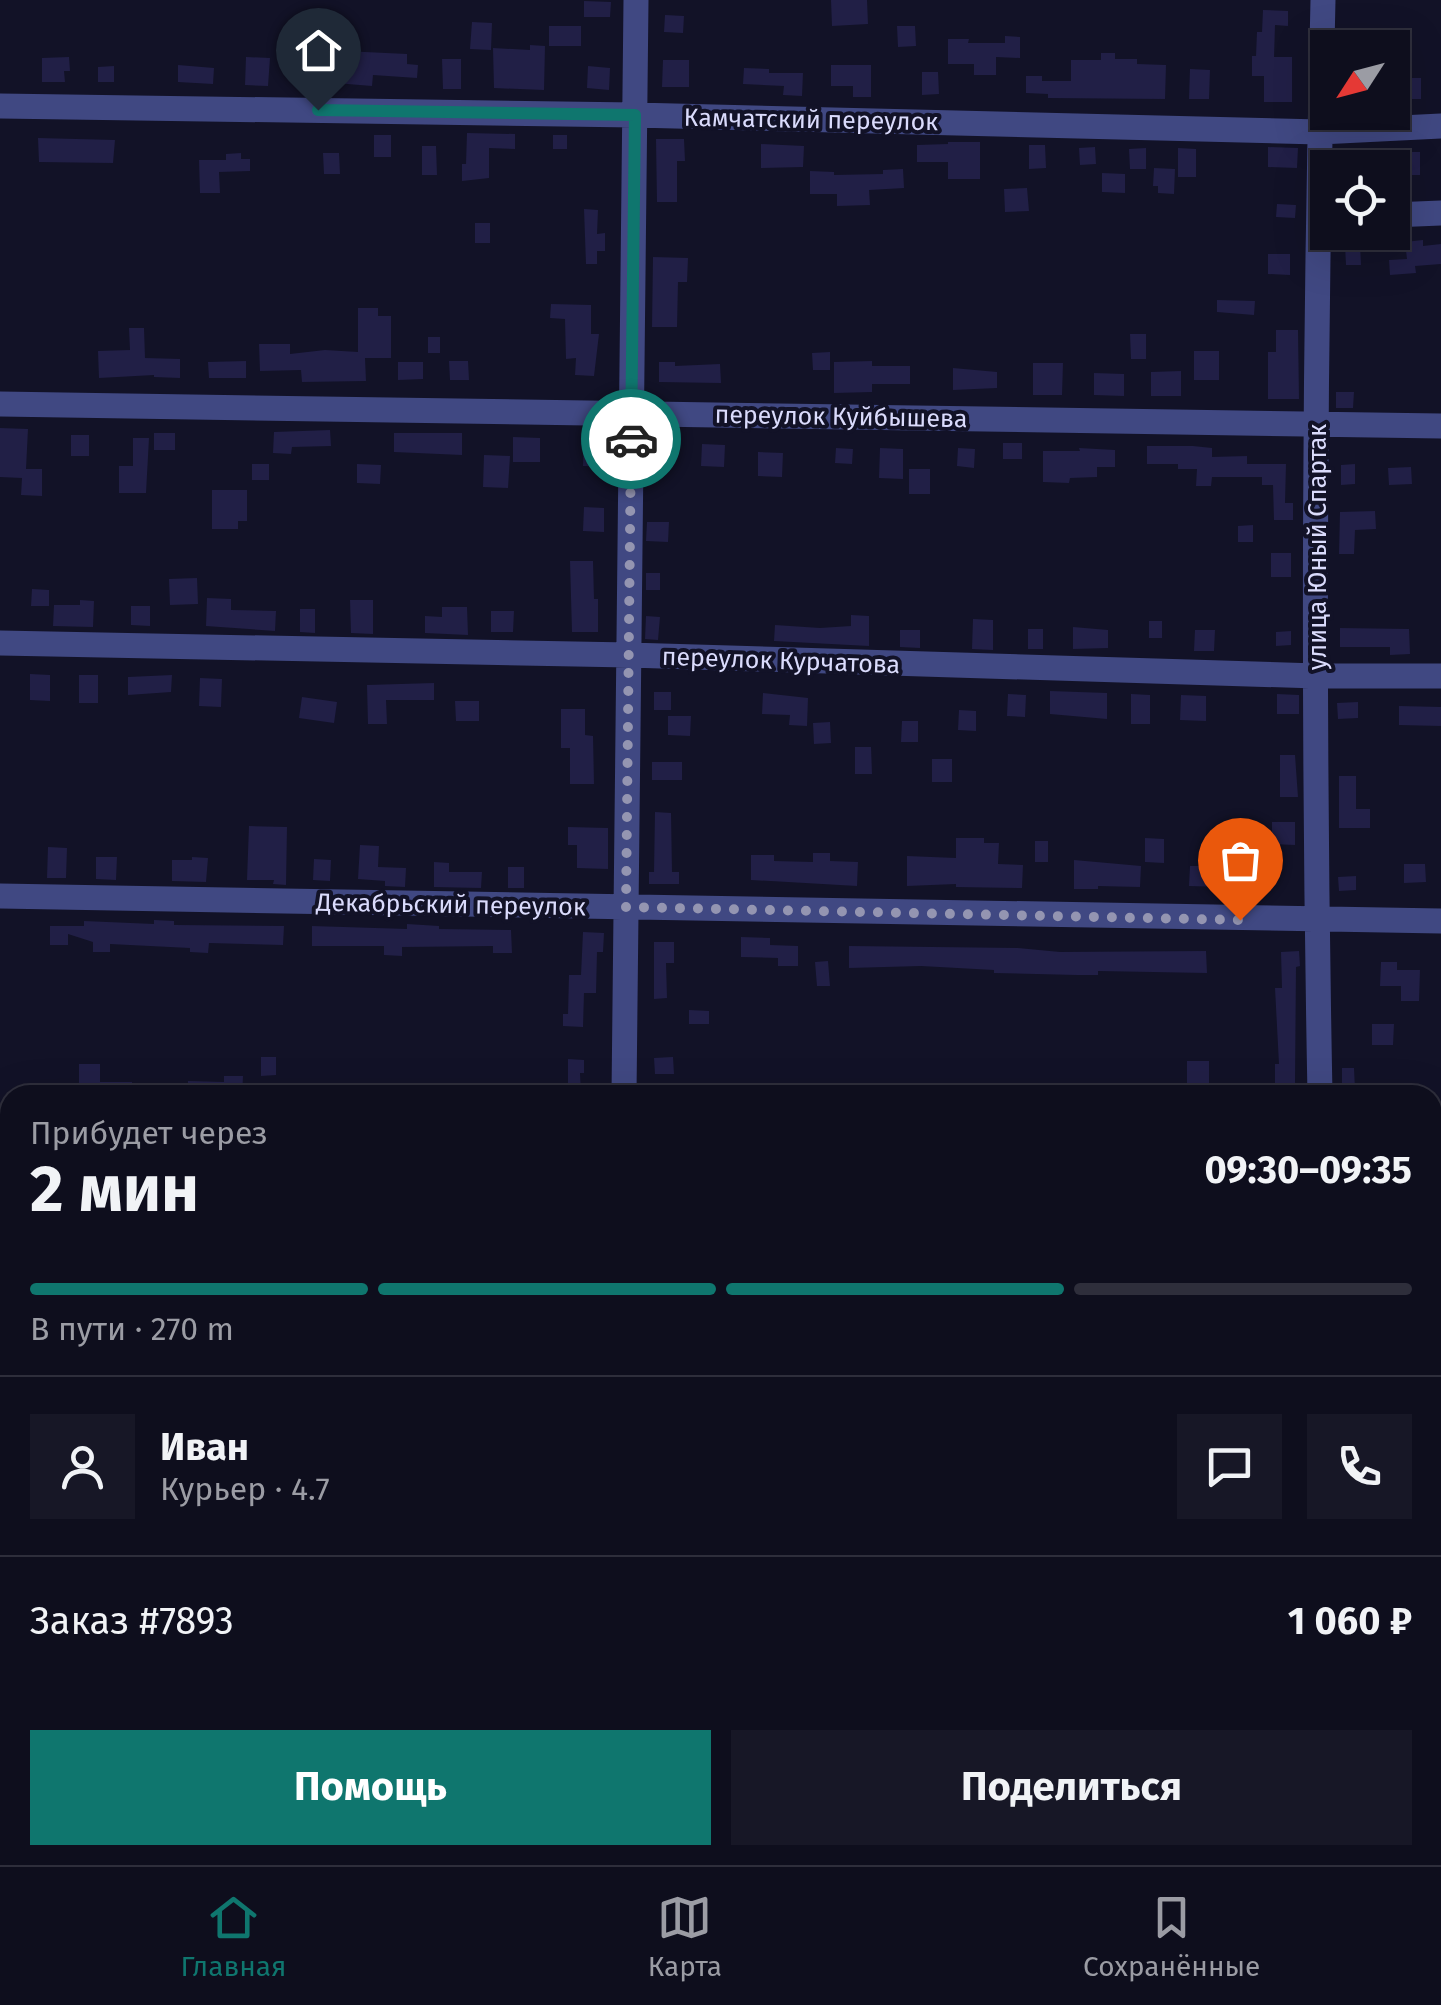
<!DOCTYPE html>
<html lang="ru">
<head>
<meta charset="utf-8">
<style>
	body { margin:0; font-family:"Fira Sans",sans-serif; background:#171726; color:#f1f3f6; height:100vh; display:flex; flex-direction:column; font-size:38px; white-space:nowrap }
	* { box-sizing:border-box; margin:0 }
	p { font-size:32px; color:#9b9ca4 }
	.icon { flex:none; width:55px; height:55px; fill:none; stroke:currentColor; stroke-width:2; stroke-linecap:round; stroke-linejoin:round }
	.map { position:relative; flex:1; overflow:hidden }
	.details { position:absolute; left:0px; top:1085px; width:1442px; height:780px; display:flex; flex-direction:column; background:#0e0e1d; border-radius:30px 30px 0 0; box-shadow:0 10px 40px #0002,0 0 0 2px #2e2e3b }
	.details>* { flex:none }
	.needle { width:65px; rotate:234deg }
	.buttons { position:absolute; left:1310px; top:30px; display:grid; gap:20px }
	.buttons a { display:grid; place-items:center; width:100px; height:100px; border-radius:0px; background:#0e0e1d; box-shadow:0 10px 40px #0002,0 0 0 2px #2e2e3b; font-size:50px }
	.pin { position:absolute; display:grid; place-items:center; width:85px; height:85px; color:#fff; margin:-102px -42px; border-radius:50% 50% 50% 0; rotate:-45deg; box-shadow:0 0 10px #0007 }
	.pin .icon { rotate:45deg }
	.courier { position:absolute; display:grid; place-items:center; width:100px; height:100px; margin:-50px; border:8px solid #0f766e; border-radius:50%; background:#fff; color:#222; box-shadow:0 2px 12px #0007 }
	.head em { font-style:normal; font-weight:700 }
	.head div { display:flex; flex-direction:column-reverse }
	.head { display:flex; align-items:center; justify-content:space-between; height:170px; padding:0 30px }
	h1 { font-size:65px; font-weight:700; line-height:75px }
	.bar { display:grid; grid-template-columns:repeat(4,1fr); gap:15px 10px; align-content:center; height:120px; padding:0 30px }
	.bar i { height:12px; border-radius:8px; background:#2e2e3b }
	.bar .active { background:#0f766e }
	.bar p { grid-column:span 4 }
	.line { display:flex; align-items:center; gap:25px; padding:0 30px; border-top:2px solid #2e2e3b }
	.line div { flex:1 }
	.round { display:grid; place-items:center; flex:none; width:105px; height:105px; border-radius:0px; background:#171726 }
	.action { display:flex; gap:20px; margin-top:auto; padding:20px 30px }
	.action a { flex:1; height:115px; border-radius:0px; background:#0f766e; color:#fff; font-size:40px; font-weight:700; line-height:115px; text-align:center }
	.action a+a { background:#171726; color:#f1f3f6 }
	.menu { display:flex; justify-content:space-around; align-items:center; height:140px; border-top:2px solid #2e2e3b; background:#0e0e1d; font-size:28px; color:#9b9ca4 }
	.menu a { display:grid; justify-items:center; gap:5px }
	.menu .active { color:#0f766e }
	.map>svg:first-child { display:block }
	.building { fill:#211f46 }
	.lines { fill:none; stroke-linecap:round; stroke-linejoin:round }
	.minor { stroke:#404882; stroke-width:25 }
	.done { stroke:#9495b1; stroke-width:10; stroke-dasharray:0 18 }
	.route { stroke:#0f766e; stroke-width:12 }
	.labels { text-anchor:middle; stroke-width:8; stroke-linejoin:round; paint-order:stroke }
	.street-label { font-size:25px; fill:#dadbfc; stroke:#121227 }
</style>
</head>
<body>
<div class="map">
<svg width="1441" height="1865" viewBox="0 0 1441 1865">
	<rect width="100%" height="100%" fill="#121227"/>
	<path class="building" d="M831 0H867L868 24 832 26Z
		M584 1 611 2 610 17H584Z
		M1263 10 1288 11V26L1275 25 1274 57H1292V102H1264V76H1252V56H1256L1257 32H1262Z
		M665 15 684 16 683 33 664 32Z
		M472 22 492 23 491 50 470 49Z
		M549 26H581V46H549Z
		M897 26H915L916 46 898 47Z
		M1005 36 1020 37V58L996 57V75H974V64H948V39H969L968 43H1005Z
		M530 45 545 46 544 90 494 88 493 48 530 50Z
		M344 51 407 54V64L418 65 417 78 373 75 372 86 323 82 324 61 343 62Z
		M1101 53H1115V59H1137V64L1166 65 1165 99 1048 98V94L1026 93V76H1042V81H1071V60H1101Z
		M69 57 70 71H64L65 82H42V58Z
		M246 57 270 58 268 86 245 85Z
		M442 59H461V89H443Z
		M663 60H689V87H662Z
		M178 65 214 68 213 84 178 82Z
		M831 65H871V97H853V86H831Z
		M114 66V82H98V67Z
		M588 66 610 68 609 90 587 88Z
		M744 68 769 69V73H803L802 96 783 95 784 86 743 84Z
		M1190 69 1210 70 1209 99H1189Z
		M922 72H938L939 94 922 95Z
		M1397 78H1421V99H1397Z
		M467 133 515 134V149L489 148V178L462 181V164H466Z
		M374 135H391V157H374Z
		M553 135H567V149H553Z
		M38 138 115 140 113 163 39 162Z
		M656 139H684L685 161H677V202H657Z
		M948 142H980V179H948V162H917V145L948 144Z
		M761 144 804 146 803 167 761 168Z
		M1029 145H1045L1046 168 1029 169Z
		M422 146H436L437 175H422Z
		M1095 147 1096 164 1080 165 1079 148Z
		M1268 147 1298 148 1297 168 1268 167Z
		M1146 148V169H1130L1129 149Z
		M1178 148 1196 149V177H1178Z
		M1399 152H1420V175H1399Z
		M241 153V159H250V171L219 172 220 193H200L199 160H226V154Z
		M323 153H339L340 174H324Z
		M1364 154V168H1339V155Z
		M1154 168 1175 169 1174 194 1158 193V186H1153Z
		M903 169 904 188 869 190 870 205 837 206V194H810V171L834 172V175L883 174V170Z
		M1102 173 1125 174V193L1102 192Z
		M1027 188 1029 211 1005 212 1004 189Z
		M1277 204 1296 205 1295 218 1276 217Z
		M584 209 598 210 597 234 605 233V251H597V264H586Z
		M475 223H490V243H475Z
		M1423 240V246L1441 244V264L1415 266 1416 273 1390 275 1389 260 1407 259 1405 242Z
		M1360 244 1361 265H1346L1345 245Z
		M1268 254H1290V275L1268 274Z
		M653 257 688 258 687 282H678L677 327H652Z
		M1217 300 1255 301 1254 315 1217 312Z
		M551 304 591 305V334H599L594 376 575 375 576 358 566 359 565 319 550 318Z
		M358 308H378V316H391V358H365L366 381 302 382 301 370 260 371 259 344H290V354L325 350 358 352Z
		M129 328H144L145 358 180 359V378L154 377V375L99 378 98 351 130 350Z
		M1276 330H1298L1299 399H1268V352H1276Z
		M1130 334H1146V359H1131Z
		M428 337H440V353H428Z
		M1194 351H1219V380H1194Z
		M830 352V370H813L812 353Z
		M246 361V378H209L208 362Z
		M449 361H468L469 380H450Z
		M872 361V366H910V384H872V392L834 393V362Z
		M398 362H423V379L398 380Z
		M659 362H675V366L720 364 721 383 659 382Z
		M1033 363H1063L1062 395H1033Z
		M953 368 997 372V388L953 390Z
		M1181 371V396H1151V372Z
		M1094 373 1124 374V396L1094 395Z
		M1336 392H1354L1353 408H1336Z
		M0 428 28 429 26 469H42V496L21 495 22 478 0 477Z
		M330 430 331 446 292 447 291 454 273 453 274 432Z
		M584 431 613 432 612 467 583 466Z
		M154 433H175V450H154Z
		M394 433H462V455L394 452Z
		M71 435H89V456H71Z
		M513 437 540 438V462H513Z
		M133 438H149L146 493H119V466H133Z
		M1003 443H1022V459H1003Z
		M702 444 725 445 724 467 701 466Z
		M1147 446H1193L1212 448V457L1247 456V464H1286L1285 503H1293V520H1274L1273 485H1262V477H1212L1211 486H1196L1197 469H1178V464H1147Z
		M647 447H670V469H647Z
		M836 448 853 449 852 464 835 463Z
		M880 448 903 449V479L879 478Z
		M958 448 975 449 974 468 957 466Z
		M1079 448 1115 450V467H1097V477L1070 478 1069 483 1043 482V451H1080Z
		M758 452 783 453 782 477 758 476Z
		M484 455 510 456 508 488 483 487Z
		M252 464H269V480H252Z
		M357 464 381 465 380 484 357 483Z
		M1355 464V484L1341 485V465Z
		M1411 467 1412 484 1389 485 1388 468Z
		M909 469H930V494H909Z
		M212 490H247V521H238V529H212Z
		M584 507 604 508V532L583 531Z
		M1375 511 1376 529 1355 530 1354 554H1339L1340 512Z
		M647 522H669L668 542 646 541Z
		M1253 525V542H1238V526Z
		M1271 553H1291V577H1271Z
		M570 561H593L594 599H598V632H572Z
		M646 573H660V590H646Z
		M197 578 198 604 170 605 169 579Z
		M32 589 49 590V606H31Z
		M207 598 231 599V610L276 611 275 631 206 626Z
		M80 600 94 601 93 627 53 626 54 605H80Z
		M350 600H373V634L351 633Z
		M131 606H150V626L131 625Z
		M442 607H467L468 635 425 633V616L442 617Z
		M300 609H315V633L300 632Z
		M491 611H514L513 632H491Z
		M851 615 869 616V646L774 641 775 625 820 628 851 626Z
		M646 616 660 617 658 640 645 639Z
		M973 619 993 620V650L972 649Z
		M1149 621H1162V638H1149Z
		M1073 627 1108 630V648L1073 649Z
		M1340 628 1409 629 1410 654 1390 655V647H1340Z
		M1028 629H1043V649H1028Z
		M900 630H920V648L900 647Z
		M1195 630H1215L1214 651H1194Z
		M1291 631V645L1276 646V632Z
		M30 674 50 675V701L30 700Z
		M79 675H98V703H79Z
		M172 675 171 692 128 695V677Z
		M200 678 222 679 221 707 199 706Z
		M434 683V700H386L387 724H368L367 685Z
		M1050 691 1107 693V719L1050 714Z
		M654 692H671V710H654Z
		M763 693 808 698 807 726 789 725 790 715 762 714Z
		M1008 694 1026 695 1025 717 1007 716Z
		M1131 694 1150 695V724H1131Z
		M1277 694 1299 695V714H1277Z
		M1181 695 1206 696V721L1180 720Z
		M302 697 337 702 334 723 299 718Z
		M455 701H479V721H456Z
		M1358 702V718L1338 719 1337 703Z
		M1399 706 1441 707V726L1399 725Z
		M561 709H585V735L593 736 594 784H570V748H561Z
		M959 710 976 711V731L958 730Z
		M668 716H691L690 736 668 735Z
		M902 721H918V742H901Z
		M830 722 831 743 814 744 813 723Z
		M855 747H871L872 774H855Z
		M1280 755H1295L1298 797H1280Z
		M932 759H952V782H932Z
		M652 762H682V780H652Z
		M1339 776H1356V809H1370V828H1339Z
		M655 812 671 813 672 872H679V884H649V872H654Z
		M1272 822H1295V845L1272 844Z
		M249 826 287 827 286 885 273 884 274 880H247Z
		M568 827 608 828V869L577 868V845H568Z
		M956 838H984V843H999L998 864 1023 865 1022 888 956 887V884L907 886V856L956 858Z
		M1145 838 1164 839V863L1145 862Z
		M1035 841H1048V862H1035Z
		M360 845 379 846 378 867 406 868 405 887 385 886V881L358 879Z
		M48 847 67 848 66 878H47Z
		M813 853H830V861L858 862 857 886 751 880V855H774V861L813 862Z
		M96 857H117L116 880 96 879Z
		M192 857 208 858 206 882 172 881V860H192Z
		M314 859 331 860 330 881 313 880Z
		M1074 860 1141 866 1140 887 1098 886V889H1074Z
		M434 862 449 863V872H482L481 888 434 887Z
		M1404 864H1425L1426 882 1404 883Z
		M1190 866H1213L1212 870H1254V888L1189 886Z
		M508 867H524V888H508Z
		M1356 876V890L1339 891 1338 877Z
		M154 920 174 921V925L284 926 283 945 209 943 208 953 190 952V948L110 944V952H93V942L68 934V945H50V926H84V921L154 924Z
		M407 924 439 926V929L511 930 512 953H493V946L402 947V956L384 955V946H312V926L407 929Z
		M583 932 604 933 603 952H597L596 993H584L583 1027 563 1026V1014H568L569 975H581Z
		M741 937 770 938V945L798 946V966H778V958L741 957Z
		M654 942H674V963H666L667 998 654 999Z
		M849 946 1018 948 1060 952 1206 951 1207 973 1098 971V975H1077L994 973V970L921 966 849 968Z
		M1299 951 1300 966 1296 967 1295 1083H1275V1064H1279L1275 988H1282L1281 952Z
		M828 961 830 986H817L815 962Z
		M1381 962H1397V970H1420L1419 1001H1401V986H1380Z
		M689 1010 709 1011V1024H689Z
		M1372 1024H1394L1393 1045H1372Z
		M261 1057H276V1075L261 1076Z
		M673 1057 674 1074H655L654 1058Z
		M568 1059 584 1060V1073H580L581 1095H568Z
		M1187 1061H1209V1084H1187Z
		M79 1064H100V1082H132V1095H79Z
		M1342 1068H1354L1355 1090 1342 1091Z
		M224 1076H243L242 1095H188V1081L224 1082Z"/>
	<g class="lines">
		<path class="minor" d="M0 106 635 115 1320 132 1441 126
			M1392 215 1441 213
			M0 404 1441 426
			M0 643 629 655 1317 676H1441
			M0 896 1441 921
			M624 1095 636 0
			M1320 1095C1313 730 1314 365 1323 0
			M0 1120H10
			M1432 1161H1441
			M0 1337 10 1338
			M0 1524H10
			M0 1702H10
			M564 1855 580 1865
			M994 1855 995 1865
			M291 1865V1855
			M544 1865V1855"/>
	</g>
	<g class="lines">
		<path class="done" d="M631 439 626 907 1240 920"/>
		<path class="route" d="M318 110 635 115 631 439"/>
	</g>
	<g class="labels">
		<g class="street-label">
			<text transform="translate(811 119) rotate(1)" y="9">Камчатский переулок</text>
			<text transform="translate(841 416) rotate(1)" y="9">переулок Куйбышева</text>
			<text transform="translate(1317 547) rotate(-90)" y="9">улица Юный Спартак</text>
			<text transform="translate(781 660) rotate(2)" y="9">переулок Курчатова</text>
			<text transform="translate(451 904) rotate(1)" y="9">Декабрьский переулок</text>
		</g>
	</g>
</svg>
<div class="buttons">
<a><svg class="needle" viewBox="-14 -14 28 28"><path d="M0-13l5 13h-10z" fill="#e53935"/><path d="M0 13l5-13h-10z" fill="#9b9ca4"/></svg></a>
<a><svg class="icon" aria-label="locate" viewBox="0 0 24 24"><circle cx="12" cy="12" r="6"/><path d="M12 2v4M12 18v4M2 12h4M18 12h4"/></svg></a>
</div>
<div class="pin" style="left:1240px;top:920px;background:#ea580c"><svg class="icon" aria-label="bag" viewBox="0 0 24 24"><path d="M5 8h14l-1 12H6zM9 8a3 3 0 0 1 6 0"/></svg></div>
<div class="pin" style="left:318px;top:110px;background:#1f2937"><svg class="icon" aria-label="home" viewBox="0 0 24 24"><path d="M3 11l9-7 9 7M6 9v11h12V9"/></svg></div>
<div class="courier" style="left:631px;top:439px"><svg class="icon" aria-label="car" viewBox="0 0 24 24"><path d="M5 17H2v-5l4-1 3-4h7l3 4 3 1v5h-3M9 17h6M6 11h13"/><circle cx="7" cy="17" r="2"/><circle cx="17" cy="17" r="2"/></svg></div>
<section class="details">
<div class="head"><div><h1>2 мин</h1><p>Прибудет через</p></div><em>09:30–09:35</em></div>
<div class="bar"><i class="active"></i><i class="active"></i><i class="active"></i><i></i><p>В пути · 270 m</p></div>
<div class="line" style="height:180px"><a class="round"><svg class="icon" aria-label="person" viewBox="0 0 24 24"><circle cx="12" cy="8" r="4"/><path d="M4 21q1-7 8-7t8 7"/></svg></a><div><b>Иван</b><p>Курьер · 4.7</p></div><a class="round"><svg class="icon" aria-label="chat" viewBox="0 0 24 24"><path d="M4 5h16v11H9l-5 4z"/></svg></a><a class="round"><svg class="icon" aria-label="phone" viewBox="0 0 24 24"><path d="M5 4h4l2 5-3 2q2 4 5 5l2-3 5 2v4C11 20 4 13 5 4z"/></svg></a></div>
<div class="line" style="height:130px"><div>Заказ #7893</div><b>1 060 ₽</b></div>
<div class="action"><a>Помощь</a><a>Поделиться</a></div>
</section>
</div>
<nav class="menu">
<a class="active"><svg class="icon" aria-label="home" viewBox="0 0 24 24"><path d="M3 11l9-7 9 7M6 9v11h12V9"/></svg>Главная</a>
<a><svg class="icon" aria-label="map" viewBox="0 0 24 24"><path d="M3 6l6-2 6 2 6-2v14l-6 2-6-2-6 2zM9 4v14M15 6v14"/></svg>Карта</a>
<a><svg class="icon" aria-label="saved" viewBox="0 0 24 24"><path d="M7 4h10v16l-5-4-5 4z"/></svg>Сохранённые</a>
</nav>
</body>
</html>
